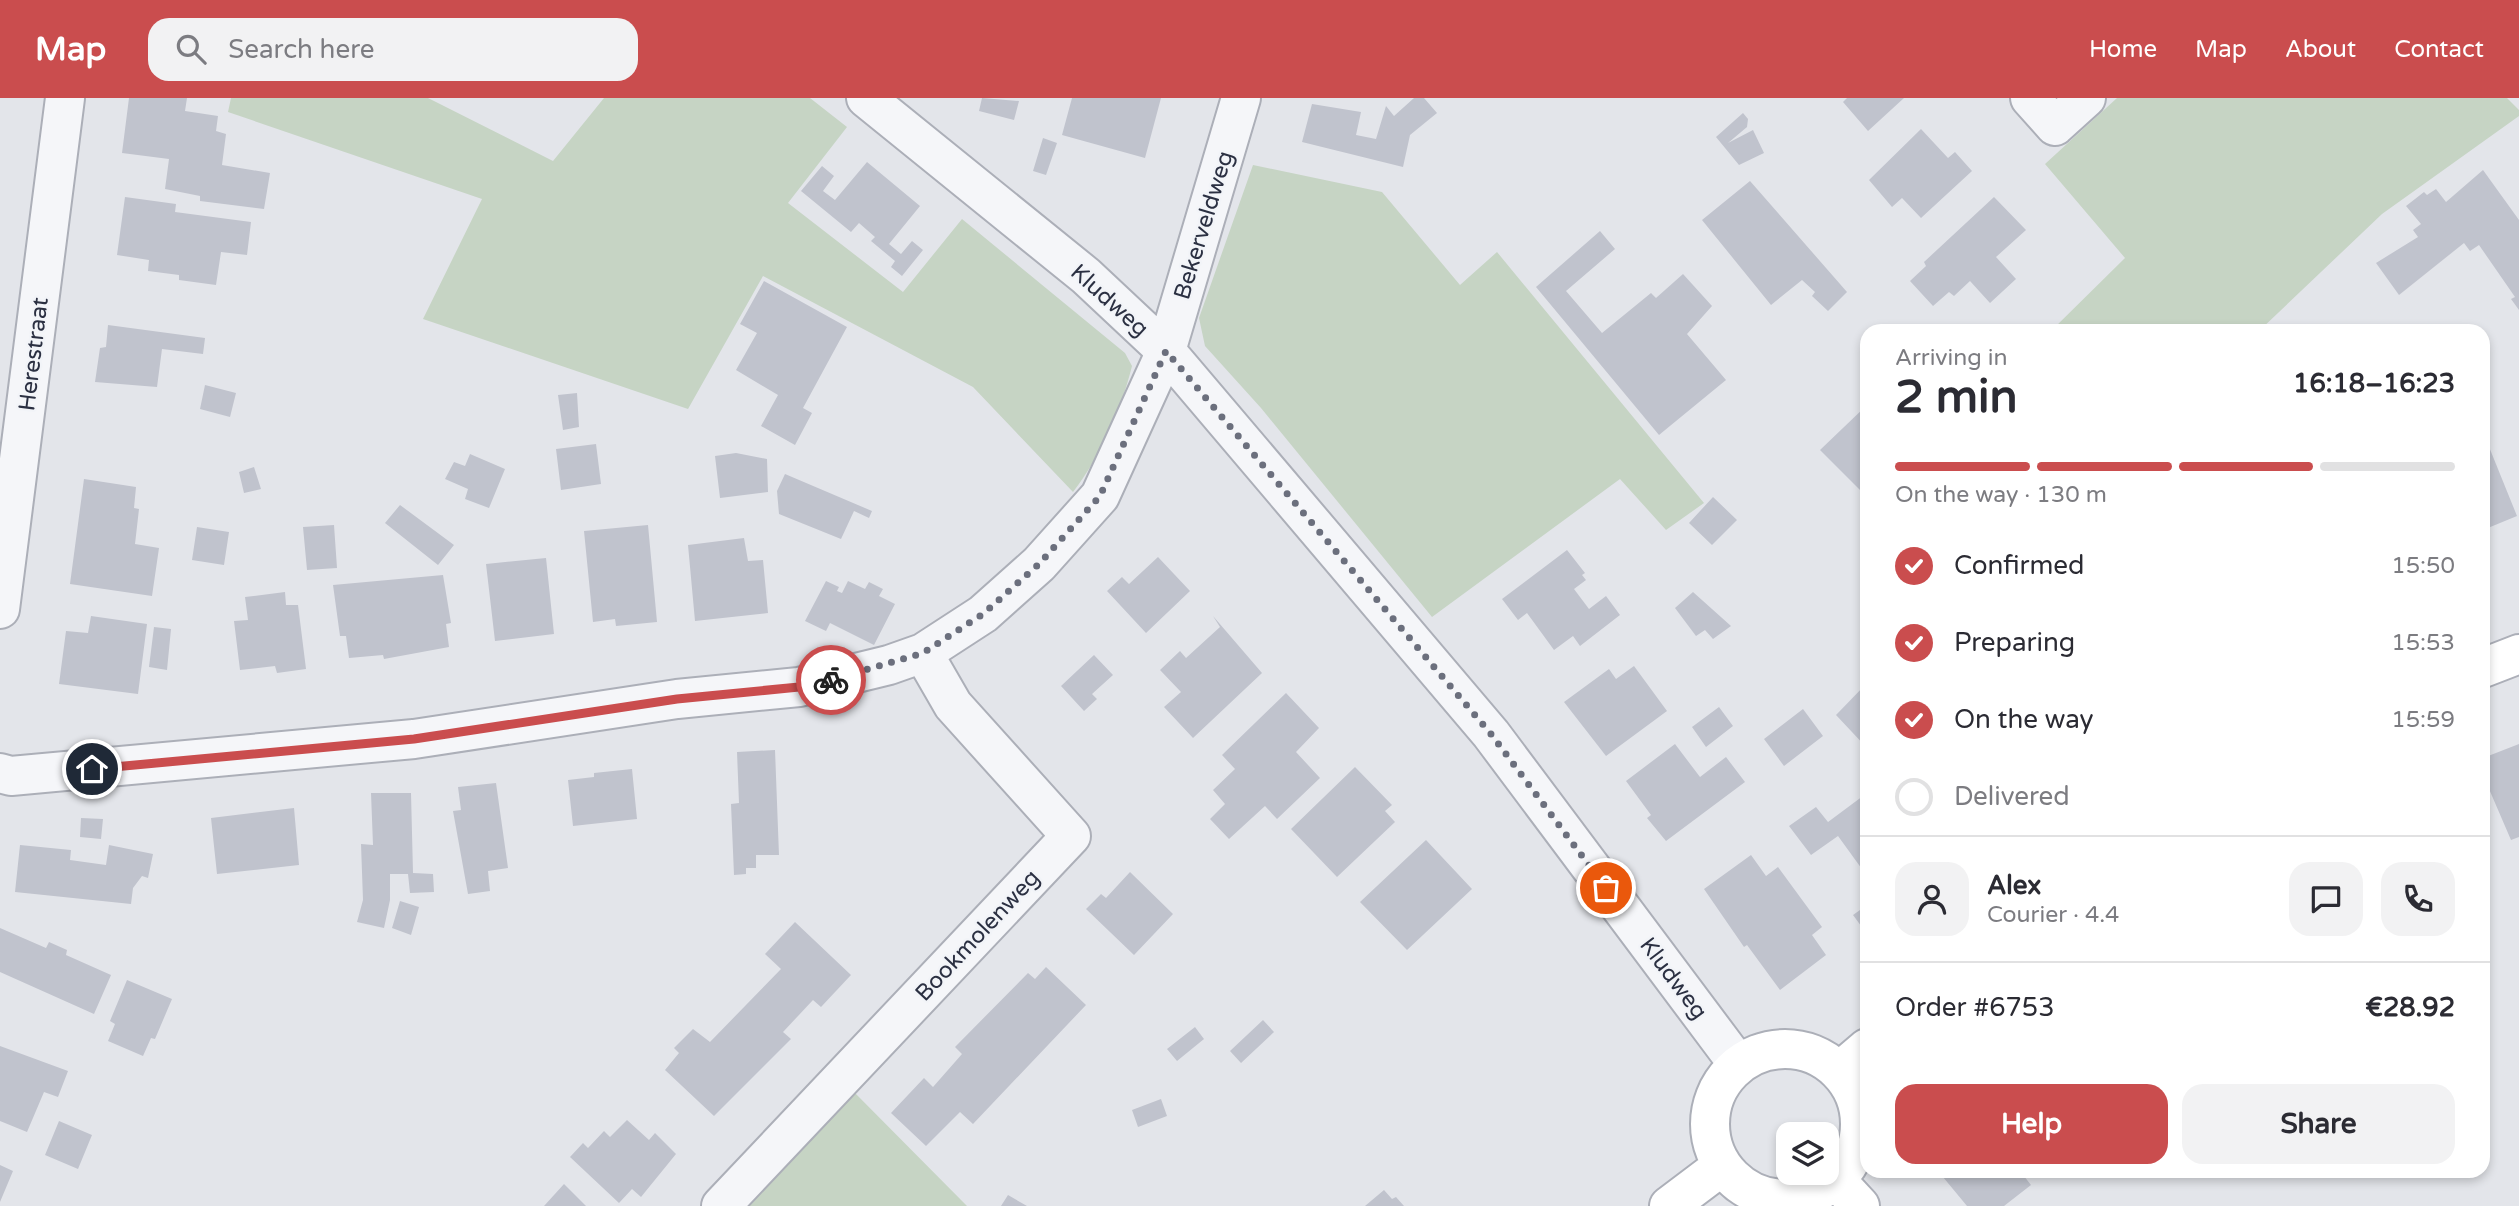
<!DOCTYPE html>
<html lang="en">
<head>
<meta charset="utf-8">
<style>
	body { margin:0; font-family:"Varela Round",sans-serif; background:#f2f2f3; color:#2b2b33; height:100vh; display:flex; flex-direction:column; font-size:26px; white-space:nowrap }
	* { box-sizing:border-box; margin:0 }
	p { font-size:23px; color:#7c7c81 }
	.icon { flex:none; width:38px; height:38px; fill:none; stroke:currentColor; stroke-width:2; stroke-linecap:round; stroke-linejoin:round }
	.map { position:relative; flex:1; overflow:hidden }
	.sheet { position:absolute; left:1860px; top:226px; width:630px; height:854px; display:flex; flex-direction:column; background:#fff; border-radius:21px; box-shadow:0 4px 10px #0003 }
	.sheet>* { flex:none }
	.buttons { position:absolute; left:1776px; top:1024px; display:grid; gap:14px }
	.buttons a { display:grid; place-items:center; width:63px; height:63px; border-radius:14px; background:#fff; box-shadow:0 4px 10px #0003; font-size:35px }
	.pin { position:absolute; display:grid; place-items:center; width:60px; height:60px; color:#fff; margin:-30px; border:4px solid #fff; border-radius:50%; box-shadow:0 2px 7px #0007 }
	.courier { position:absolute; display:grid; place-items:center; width:70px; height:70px; margin:-35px; border:5px solid #ca4d4e; border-radius:50%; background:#fff; color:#222; box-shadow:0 2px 9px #0007 }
	.summary em { font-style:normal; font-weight:800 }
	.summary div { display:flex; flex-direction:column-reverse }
	.summary { display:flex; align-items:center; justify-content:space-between; height:119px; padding:0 35px }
	h1 { font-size:46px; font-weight:800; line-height:52px }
	.bar { display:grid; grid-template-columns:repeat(4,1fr); gap:10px 7px; align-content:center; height:84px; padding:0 35px }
	.bar i { height:9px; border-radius:5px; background:#e1e1e2 }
	.bar .current { background:#ca4d4e }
	.bar p { grid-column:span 4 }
	.line { display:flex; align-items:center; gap:18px; padding:0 35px; border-top:2px solid #e1e1e2 }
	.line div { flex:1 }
	.round { display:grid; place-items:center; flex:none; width:74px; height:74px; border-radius:21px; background:#f2f2f3 }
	ol { padding:0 35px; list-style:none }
	li { display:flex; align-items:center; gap:21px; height:77px }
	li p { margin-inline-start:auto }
	li .icon { padding:7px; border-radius:50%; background:#ca4d4e; color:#fff; stroke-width:4 }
	li:last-child { color:#7c7c81 }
	li i { width:38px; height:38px; border:4px solid #e1e1e2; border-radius:50% }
	.action { display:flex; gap:14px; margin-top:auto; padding:14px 35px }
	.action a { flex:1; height:80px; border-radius:21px; background:#ca4d4e; color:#fff; font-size:28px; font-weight:800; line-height:80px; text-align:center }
	.action a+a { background:#f2f2f3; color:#2b2b33 }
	header { display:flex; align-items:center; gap:42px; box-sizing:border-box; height:98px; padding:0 35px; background:#ca4d4e; color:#fff }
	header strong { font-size:33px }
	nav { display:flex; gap:38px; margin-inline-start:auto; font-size:24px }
	.search { width:490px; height:63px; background:#f2f2f3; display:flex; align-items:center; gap:18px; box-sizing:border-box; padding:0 24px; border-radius:21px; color:#7c7c81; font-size:26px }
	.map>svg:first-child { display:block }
	.green { fill:#c6d4c4 }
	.building { fill:#c0c3cd }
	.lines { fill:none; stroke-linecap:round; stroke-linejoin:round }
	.street-casing { stroke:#acafb8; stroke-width:42 }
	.secondary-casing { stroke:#acafb8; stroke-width:42 }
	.street { stroke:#f5f6f9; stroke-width:38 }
	.secondary { stroke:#fff; stroke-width:38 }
	.done { stroke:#6b6f7d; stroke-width:7; stroke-dasharray:0 12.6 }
	.route { stroke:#ca4d4e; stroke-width:9 }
	.labels { text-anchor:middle; stroke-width:5; stroke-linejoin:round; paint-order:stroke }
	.street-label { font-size:23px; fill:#2b3042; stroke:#f2f4f8 }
</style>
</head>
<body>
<header>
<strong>Map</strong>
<div class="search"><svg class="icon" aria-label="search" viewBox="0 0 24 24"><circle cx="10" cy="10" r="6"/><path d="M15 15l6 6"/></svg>Search here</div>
<nav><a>Home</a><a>Map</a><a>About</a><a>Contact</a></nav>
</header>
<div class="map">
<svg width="2519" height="1108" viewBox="0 0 2519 1108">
	<rect width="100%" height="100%" fill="#e3e5ea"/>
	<path class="green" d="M231 0H428L553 63 604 0H810L847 29 788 105 903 194 962 121 1125 255 1132 268C1121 312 1101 358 1073 394L973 289 763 178 688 311 423 221 482 101 228 14Z
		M2117 0H2507L2519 12V18L2382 116 2259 233H2051L2125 160 2045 66Z
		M1253 67 1382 94 1460 187 1497 154 1704 405 1666 432 1620 381 1432 519 1261 310 1205 248 1199 220Z
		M852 992 967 1108H741Z"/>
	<path class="building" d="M129 0H187L185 13 218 18 216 33 226 36 222 67 270 75 264 111 200 103V98L165 91 169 61 122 55Z
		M982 0 1019 3 1014 22 979 13Z
		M1072 0H1161L1145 60 1062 37Z
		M1414 0H1424L1437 15 1410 37 1403 69 1302 44 1312 6 1361 14 1356 37 1376 41 1386 8 1394 18Z
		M1847 0H1904L1868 33 1843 4Z
		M1743 15 1748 21 1747 29 1728 45 1753 32 1764 55 1739 67 1716 39Z
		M1921 31 1948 60 1955 54 1972 73 1921 120 1902 100 1892 109 1869 82Z
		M1043 40 1057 45 1046 77 1033 73Z
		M867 64 920 108 889 146 901 156 912 143 923 152 902 178 891 169 895 163 871 143 875 139 859 125 851 134 801 93 822 68 834 78 823 93 835 102Z
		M2483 72 2519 122V212L2511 201 2515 199 2479 147 2470 153 2464 145 2399 197 2376 165 2418 139 2413 132 2421 126 2406 108 2424 94 2427 97 2436 91 2446 104Z
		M1750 83 1847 194 1828 213 1812 198 1815 194 1802 182 1771 207 1702 122Z
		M125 99 176 106 175 114 251 124 247 157 221 154 216 187 179 182V177L148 173 149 162 117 157Z
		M1994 99 2026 132 1996 159 2016 181 1990 205 1970 183 1954 198 1949 194 1933 208 1910 183 1926 168 1924 164Z
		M1600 133 1615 151 1566 193 1602 235 1651 195 1656 200 1683 176 1712 208 1687 236 1726 282 1659 337 1536 189Z
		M764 183 847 229 803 310 812 315 795 347 761 328 778 297 736 272 757 235 740 226Z
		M108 227 205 240 203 256 162 251 157 289 95 284 100 250 106 249Z
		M205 287 236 295 230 319 200 311Z
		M577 295 579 329 563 332 558 297Z
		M1867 307V399L1820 352Z
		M2483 334 2517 418 2483 432Z
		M596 346 601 386 561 392 556 351Z
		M736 355 767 361 768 394 720 400 715 358Z
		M470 356 505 371 489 410 465 401 468 391 445 381 454 364 465 368Z
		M254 369 261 391 244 395 239 374Z
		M785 376 872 413 869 420 854 413 841 441 779 416 777 393Z
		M84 381 136 389 134 410 139 411 135 446 159 450 152 498 70 486Z
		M1713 399 1737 422 1712 447 1689 425Z
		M400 407 454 447 438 467 385 425Z
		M334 427 337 470 307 472 303 429Z
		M648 427 657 524 616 528 615 521 593 524 584 433Z
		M197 429 229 434 224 467 192 462Z
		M744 440 748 463 763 462 768 515 695 523 688 447Z
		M1567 452 1585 475 1582 477 1586 482 1574 491 1589 511 1606 498 1620 517 1580 548 1573 538 1554 552 1527 515 1518 522 1502 501Z
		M1158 459 1190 493 1146 535 1107 493 1122 479 1129 486Z
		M546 460 554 536 495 543 486 466Z
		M443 477 451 525 446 526 449 549 384 561 383 557 349 560 346 538H340L333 487Z
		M826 483 839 489 837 493 842 495 848 483 865 491 869 484 883 491 879 498 895 506 874 547 830 525 826 533 805 523Z
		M285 494 286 507H298L306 571 277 575 275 568 240 572 234 523 248 522 245 499Z
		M1693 494 1731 528 1713 541 1705 532 1696 538 1675 510Z
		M91 518 147 526 138 596 59 586 66 533 88 535Z
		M1213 518 1262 575 1193 640 1164 609 1181 594 1160 572 1180 553 1186 560 1220 529Z
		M154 529 171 531 167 572 149 569Z
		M1094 557 1113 577 1092 596 1097 601 1084 613 1061 588Z
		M1634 568 1667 613 1606 658 1564 604 1609 571 1616 581Z
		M1867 585V650L1836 617Z
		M1286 595 1319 630 1296 654 1320 680 1277 721 1265 708 1229 741 1210 721 1225 706 1213 692 1235 671 1222 657Z
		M1719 609 1733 628 1706 649 1692 629Z
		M1803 611 1823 638 1784 668 1764 641Z
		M1675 646 1700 679 1726 659 1745 684 1666 743 1647 720 1651 717 1626 683Z
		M2519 646V739L2511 742 2483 677V660Z
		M775 652 779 757H756V770H746V776L734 777 731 706 739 705 737 654Z
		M1355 669 1392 707 1385 713 1395 724 1337 779 1291 731Z
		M632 671 637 721 573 728 568 682 594 679V675Z
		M496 685 508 770 488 773 490 793 468 796 453 713 461 712 458 689Z
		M371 695H411L413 775 433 776 434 794 410 795 408 776H390V802L384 830 357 824 363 802 361 746 373 747Z
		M1867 695V778L1838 738 1811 757 1789 728 1816 709 1828 724Z
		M294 710 299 767 217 776 211 720Z
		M81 720 103 721 101 741 80 739Z
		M1426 742 1472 791 1407 852 1360 804Z
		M20 747 71 752 70 762 106 767 109 747 153 756 148 780 142 778 133 790 131 806 15 794Z
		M1751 757 1766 778 1778 769 1822 829 1812 837 1826 857 1780 892 1747 847 1744 849 1704 791Z
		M1130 774 1173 816 1134 857 1086 811 1101 796 1106 800Z
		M400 803 419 809 411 837 392 830Z
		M1867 807V836L1853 817Z
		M795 824 851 877 821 909 813 902 783 934 791 941 714 1018 665 972 679 955 674 950 693 931 710 944 781 871 765 856Z
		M0 830 46 850 49 844 67 852 66 857 111 877 94 916 0 874Z
		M1046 869 1086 907 973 1026 960 1014 926 1048 891 1015 924 980 933 989 962 956 955 949 1028 875 1035 881Z
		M127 882 172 901 155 941 151 940 143 958 108 943 115 926 110 923Z
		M1263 922 1274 934 1241 965 1230 953Z
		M1195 929 1204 941 1177 963 1167 951Z
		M0 948 68 973 58 999 44 994 27 1034 0 1023Z
		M1161 1001 1167 1018 1138 1029 1132 1012Z
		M627 1022 649 1042 655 1035 676 1056 641 1099 632 1091 619 1105 570 1059 583 1045 588 1050 604 1033 610 1039Z
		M59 1023 92 1037 78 1071 45 1057Z
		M0 1067 13 1073 0 1104Z
		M1938 1073H2020L2031 1087 2004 1108H1967Z
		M564 1086 586 1108H544Z
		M1384 1092 1392 1101 1396 1099 1404 1108H1365Z
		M1008 1097 1027 1108H1001Z"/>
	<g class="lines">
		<defs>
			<path id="street" d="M866 0 1086 178 1166 253 1491 636 1738 966
				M2030 0 2055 28 2086 0
				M0 511 65 0
				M0 675 11 678 414 641 677 601 799 589 889 567 923 555 983 516 1039 466 1100 398 1166 253 1241 0
				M721 1108 1071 738 953 607 923 555"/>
			<path id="secondary" d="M2483 570 2519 556
				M1710 1026a75 75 0 1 1 150 0a75 75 0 1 1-150 0Z
				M1840 973 1867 950
				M1836 1082 1860 1108
				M1669 1108 1722 1068"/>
		</defs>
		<use href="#street" class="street-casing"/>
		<use href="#secondary" class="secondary-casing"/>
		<use href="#street" class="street"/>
		<use href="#secondary" class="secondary"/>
	</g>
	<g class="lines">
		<path class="done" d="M831 582 923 555 983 516 1039 466 1100 398 1166 253 1491 636 1606 790"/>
		<path class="route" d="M92 671 414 641 677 601 799 589 831 582"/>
	</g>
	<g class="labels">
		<g class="street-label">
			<text transform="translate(1203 127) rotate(-73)" y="8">Bekerveldweg</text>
			<text transform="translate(1110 202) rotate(42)" y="8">Kludweg</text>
			<text transform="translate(33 256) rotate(-83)" y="8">Herestraat</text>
			<text transform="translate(977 837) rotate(-47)" y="8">Bookmolenweg</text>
			<text transform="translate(1674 880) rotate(53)" y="8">Kludweg</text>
		</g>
	</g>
</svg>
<div class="buttons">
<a><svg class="icon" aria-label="layers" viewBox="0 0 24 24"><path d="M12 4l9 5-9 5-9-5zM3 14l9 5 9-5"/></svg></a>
</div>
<div class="pin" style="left:1606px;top:790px;background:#ea580c"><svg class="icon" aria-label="bag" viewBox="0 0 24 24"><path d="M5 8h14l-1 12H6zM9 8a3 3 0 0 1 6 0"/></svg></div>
<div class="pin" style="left:92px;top:671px;background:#1f2937"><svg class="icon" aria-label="home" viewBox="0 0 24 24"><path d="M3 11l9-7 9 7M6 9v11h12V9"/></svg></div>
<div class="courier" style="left:831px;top:582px"><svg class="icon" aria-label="bike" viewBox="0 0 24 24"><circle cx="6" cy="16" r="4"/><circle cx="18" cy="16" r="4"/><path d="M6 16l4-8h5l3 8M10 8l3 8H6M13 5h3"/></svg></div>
<section class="sheet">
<div class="summary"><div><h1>2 min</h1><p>Arriving in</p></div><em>16:18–16:23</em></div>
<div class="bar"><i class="current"></i><i class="current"></i><i class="current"></i><i></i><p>On the way · 130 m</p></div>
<ol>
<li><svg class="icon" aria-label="check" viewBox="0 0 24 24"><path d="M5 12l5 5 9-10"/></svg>Confirmed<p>15:50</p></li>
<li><svg class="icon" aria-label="check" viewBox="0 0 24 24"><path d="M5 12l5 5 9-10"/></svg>Preparing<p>15:53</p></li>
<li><svg class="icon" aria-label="check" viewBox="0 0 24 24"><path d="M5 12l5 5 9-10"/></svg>On the way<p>15:59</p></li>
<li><i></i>Delivered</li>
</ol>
<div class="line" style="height:126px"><a class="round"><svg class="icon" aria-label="person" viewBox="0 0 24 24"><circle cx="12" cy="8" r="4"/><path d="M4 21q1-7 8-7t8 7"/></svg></a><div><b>Alex</b><p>Courier · 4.4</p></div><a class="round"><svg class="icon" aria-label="chat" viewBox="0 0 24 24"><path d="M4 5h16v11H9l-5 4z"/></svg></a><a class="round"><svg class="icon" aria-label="phone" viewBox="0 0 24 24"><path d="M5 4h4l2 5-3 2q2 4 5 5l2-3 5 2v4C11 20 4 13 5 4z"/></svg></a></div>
<div class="line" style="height:91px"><div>Order #6753</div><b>€28.92</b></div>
<div class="action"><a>Help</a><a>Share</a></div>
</section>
</div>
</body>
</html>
